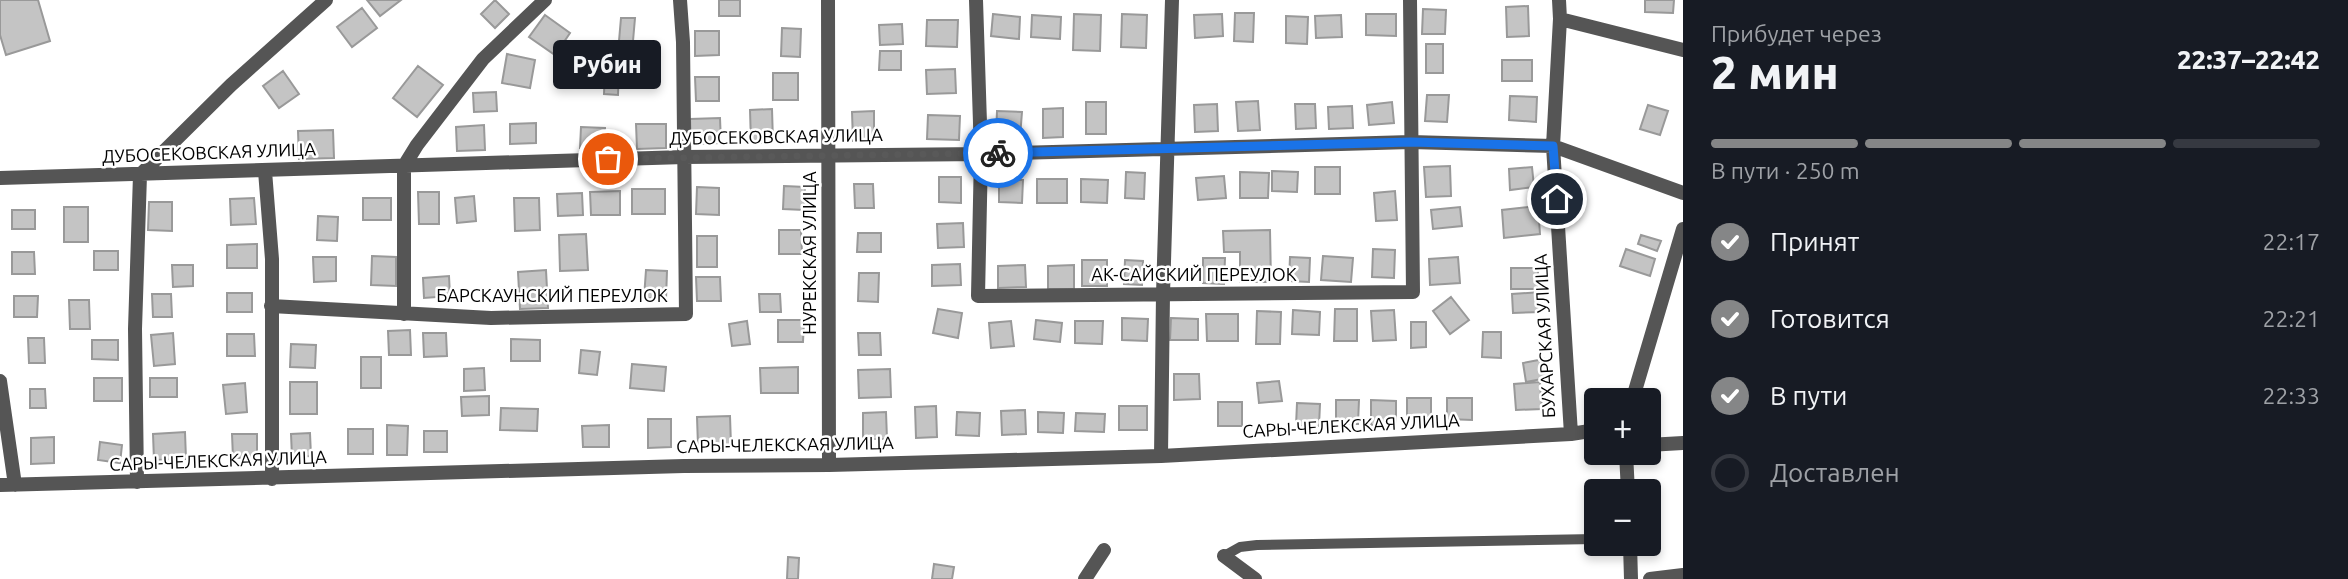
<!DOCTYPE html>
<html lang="ru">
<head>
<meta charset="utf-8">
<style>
	body { margin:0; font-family:Ubuntu,sans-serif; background:#20242c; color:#f1f3f6; height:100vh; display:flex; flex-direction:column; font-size:26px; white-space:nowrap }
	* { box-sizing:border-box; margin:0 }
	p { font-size:23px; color:#9ea1a6 }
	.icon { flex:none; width:38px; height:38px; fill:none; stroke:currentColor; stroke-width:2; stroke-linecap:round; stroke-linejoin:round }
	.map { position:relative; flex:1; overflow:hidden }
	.side { display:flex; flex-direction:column; background:#171b24; width:665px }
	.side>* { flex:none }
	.fabs { position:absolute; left:1584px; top:388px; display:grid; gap:14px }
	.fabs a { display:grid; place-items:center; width:77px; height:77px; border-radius:7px; background:#171b24; box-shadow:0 4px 10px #0003; font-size:35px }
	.pin { position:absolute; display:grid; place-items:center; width:60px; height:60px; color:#fff; margin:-30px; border:4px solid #fff; border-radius:50%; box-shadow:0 2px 7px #0007 }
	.courier { position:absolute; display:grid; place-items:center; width:70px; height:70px; margin:-35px; border:5px solid #1a73e8; border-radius:50%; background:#fff; color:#222; box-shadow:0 2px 9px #0007 }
	.bubble { position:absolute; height:49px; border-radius:7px; background:#171b24; box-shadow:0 4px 10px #0003; font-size:23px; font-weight:800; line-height:49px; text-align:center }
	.summary em { font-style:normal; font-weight:800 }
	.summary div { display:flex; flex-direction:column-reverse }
	.summary { display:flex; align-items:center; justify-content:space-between; height:119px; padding:0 28px }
	h1 { font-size:46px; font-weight:800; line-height:52px }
	.bar { display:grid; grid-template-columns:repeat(4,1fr); gap:10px 7px; align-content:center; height:84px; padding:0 28px }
	.bar i { height:9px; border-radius:5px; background:#363941 }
	.bar .selected { background:#858687 }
	.bar p { grid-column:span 4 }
	ol { padding:0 28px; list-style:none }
	li { display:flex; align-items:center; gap:21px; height:77px }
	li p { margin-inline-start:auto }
	li .icon { padding:7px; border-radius:50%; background:#858687; color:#fff; stroke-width:4 }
	li:last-child { color:#9ea1a6 }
	li i { width:38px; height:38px; border:4px solid #363941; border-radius:50% }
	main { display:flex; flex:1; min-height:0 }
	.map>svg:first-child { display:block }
	.building { fill:#c4c4c4; stroke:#999; stroke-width:2 }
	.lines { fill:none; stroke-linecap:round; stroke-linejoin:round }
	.service { stroke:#555; stroke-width:10 }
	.minor { stroke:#555; stroke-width:14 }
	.done { stroke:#595959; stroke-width:7; stroke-dasharray:0 12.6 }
	.route { stroke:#1a73e8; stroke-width:9 }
	.labels { text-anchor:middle; stroke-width:5; stroke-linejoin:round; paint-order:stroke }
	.street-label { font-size:18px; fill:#000; stroke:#fff }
</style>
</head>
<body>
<main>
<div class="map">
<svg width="1683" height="579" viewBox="0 0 1683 579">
	<rect width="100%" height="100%" fill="#fff"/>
	<path class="building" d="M0 0H38L50 41 6 55 0 35Z
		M367 0H401L380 16Z
		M495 0 509 14 495 28 481 14Z
		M719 0H740V16H719Z
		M1645 0H1674L1673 13 1645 12Z
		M1528 6 1529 36 1507 37 1506 7Z
		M362 8 377 28 352 47 337 27Z
		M1423 9 1446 10 1445 34H1422Z
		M1235 13H1254L1253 42 1234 41Z
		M993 14 1020 17 1019 39 991 36Z
		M1074 14 1101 15 1100 51 1073 50Z
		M1122 14 1147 15 1146 48 1121 47Z
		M1222 14 1223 36 1195 38 1194 15Z
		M1366 14H1396V36L1366 35Z
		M545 15 570 33 555 55 529 37Z
		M1032 15 1061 17 1060 39 1031 37Z
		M1341 15 1342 37 1316 38 1315 16Z
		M1286 16 1308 17 1307 44 1286 43Z
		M621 18H635L633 41H619Z
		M927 20H958L957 47 926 46Z
		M902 24 903 44 880 45 879 25Z
		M782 28 801 29 800 57 781 56Z
		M695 31H719V55L695 56Z
		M1426 44H1443V73H1426Z
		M880 51H901V70H879Z
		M507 54 535 60 530 88 502 83Z
		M1502 60H1532V81H1502Z
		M418 66 443 85 417 117 393 98Z
		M605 68H619L618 95 604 94Z
		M955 69 956 93 927 94 926 70Z
		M283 71 299 94 279 108 263 86Z
		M773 73H798V100H773Z
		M695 77H719V101H696Z
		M496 92 497 111 474 112 473 93Z
		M1427 95H1449L1447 122 1425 121Z
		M1510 96 1537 97 1536 122 1509 120Z
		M1258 101 1260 130 1238 131 1236 102Z
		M1086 102H1106V134H1086Z
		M1392 102 1394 123 1369 125 1367 105Z
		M1217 104 1218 131 1195 132 1194 105Z
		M1295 104H1315L1316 128 1296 129Z
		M1648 105 1668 111 1660 135 1640 129Z
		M1352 106 1353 128 1329 129 1328 107Z
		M1063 108V137L1043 138V109Z
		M772 109 773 142 751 143 750 110Z
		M874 111V141H853L852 112Z
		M997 111 1022 112 1020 137 996 136Z
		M928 115 960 116 959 140 927 139Z
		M720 118 721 143 691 144 690 119Z
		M536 123V143L510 144V124Z
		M636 124H666V148L637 149Z
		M484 125 485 150 457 151 456 127Z
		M581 127 605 128 604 149 580 148Z
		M333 130 334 158 299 159 298 131Z
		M1450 166 1451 196 1426 197 1424 167Z
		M1315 167H1340V194H1315Z
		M1532 167 1534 187 1510 190 1509 169Z
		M1272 171 1298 172 1297 192 1272 191Z
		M1126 172 1145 173 1144 199 1125 198Z
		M1240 172 1269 173 1268 198H1240Z
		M1224 176 1226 198 1198 200 1196 178Z
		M939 177H961V203L939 202Z
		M999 179 1023 180 1022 203 999 202Z
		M1037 179H1067V203H1037Z
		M1081 179 1108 180 1107 203 1081 202Z
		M854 184H873L874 208H855Z
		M784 186 805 187 804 210 783 209Z
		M697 187 719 188V215L696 214Z
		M632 189H665V214H632Z
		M620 191V215H591L590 192Z
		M1395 191 1397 220 1376 221 1374 193Z
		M418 192H439V224H419Z
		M582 193 583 215 558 216 557 194Z
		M474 196 476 221 457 223 455 198Z
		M254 198 256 224 231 225 230 199Z
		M363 198H391V220H363Z
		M514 198H539L540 230 515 231Z
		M149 202H172V231L148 230Z
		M1538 206 1540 234 1504 238 1502 210Z
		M64 207H88V242H64Z
		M1460 207 1462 226 1433 229 1431 210Z
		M12 210H35V229H12Z
		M318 216 338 217 337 241 317 240Z
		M963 223 964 247 938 248 937 224Z
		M779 230H801L802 254H779Z
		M1270 230 1271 282H1240V252H1224L1223 231Z
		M858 233H881V252H857Z
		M586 234 588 270 560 271 559 235Z
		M1641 235 1661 241 1657 251 1638 244Z
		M697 236H717V267H697Z
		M257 244V268H227V245Z
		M1373 249 1395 250 1394 278 1372 277Z
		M1626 249 1655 259 1650 276 1620 266Z
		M94 251H118V270H94Z
		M12 252H34L35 274H12Z
		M372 256 396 257V286L371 285Z
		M1323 256 1353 258 1351 282 1321 280Z
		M313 257H336V281L314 282Z
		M1290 257 1310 258 1309 282 1289 281Z
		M1458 257 1460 283 1430 285 1429 259Z
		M1203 258H1225L1224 284 1203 283Z
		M1082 260H1107V286H1082Z
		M1125 260 1143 261 1142 285 1124 284Z
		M960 264 961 285 932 286V265Z
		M172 265H193V286L173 287Z
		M1025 265 1026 287 998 288V266Z
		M1074 265V289H1048V266Z
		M1511 268H1538V289H1511Z
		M546 270 548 308 520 309 518 272Z
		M646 270 667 271 666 299 644 298Z
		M859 273H879L878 302 858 301Z
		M449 276 450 296 424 298 423 278Z
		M696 277H720L721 301H697Z
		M1541 292 1542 312 1513 313 1512 294Z
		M227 293H252V312H227Z
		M152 294H171L172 317H153Z
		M759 294H780L781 312H760Z
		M14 296H38L37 317H14Z
		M1451 297 1469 320 1450 334 1433 311Z
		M69 300H89L90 329H70Z
		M938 309 962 313 958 338 933 333Z
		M1335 309H1357V341H1334Z
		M1293 310 1320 312 1319 335 1292 334Z
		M1394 310 1396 340 1373 341 1371 311Z
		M1257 311 1281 312 1280 344H1256Z
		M1206 314H1238V341H1207Z
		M1122 318 1148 319 1147 341 1122 340Z
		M1171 318 1198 319V340H1170Z
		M778 320H804L803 342H778Z
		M1036 320 1062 323 1060 342 1034 339Z
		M747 321 750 344 732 346 729 324Z
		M1011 321 1014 346 991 348 989 323Z
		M1075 321H1103L1102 344 1075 343Z
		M1411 322H1426V347L1411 348Z
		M410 330 411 355H389L388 331Z
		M1483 332H1501V358L1482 357Z
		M173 333 175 364 154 366 151 335Z
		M423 333H446L447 356 424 357Z
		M858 333H880L881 355H859Z
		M227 334H254L255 356H227Z
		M28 338H44L45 363H29Z
		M511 339 540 340V361H511Z
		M92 340H118V360L92 359Z
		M291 344 316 345 315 368 290 367Z
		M581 350 600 352 597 375 579 373Z
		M361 357H381V388H361Z
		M1544 359 1547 378 1526 382 1523 363Z
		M632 364 666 367 664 391 630 388Z
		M798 367V393H761L760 368Z
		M484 368 485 390 464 391V369Z
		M890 369 891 397 859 398 858 370Z
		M1174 374H1199L1200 399 1174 400Z
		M94 378H122V401H94Z
		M150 378H177V397H150Z
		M1279 381 1282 401 1259 403 1257 383Z
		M290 382H317V414H290Z
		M1540 382 1542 409 1516 410 1514 384Z
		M245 383 247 412 226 414 223 385Z
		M30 389H45L46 408H30Z
		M489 396V415L462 416 461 397Z
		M1407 398H1431V421H1407Z
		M1447 398H1472V420L1447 419Z
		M1336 400H1359L1358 424H1336Z
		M1371 400 1396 401V425H1371Z
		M1218 402H1242V426H1218Z
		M1297 403 1320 404 1319 426H1296Z
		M936 406 937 437 916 438 915 407Z
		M1119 406H1147V430H1119Z
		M501 408 538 409 537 431 500 430Z
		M1025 410 1026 434 1002 435 1001 411Z
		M886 412 887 439H863V413Z
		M957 412 980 413 979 436 956 435Z
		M1038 412 1064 413 1063 433 1038 432Z
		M1076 413 1105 414 1104 432 1075 431Z
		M730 416 731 445 698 446 697 417Z
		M648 419H671V447L648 448Z
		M387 425 408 426 407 455H387Z
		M609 425V447H583L582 426Z
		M348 429H373V454H348Z
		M424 431H447V452H424Z
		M185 432 186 459 154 460 153 434Z
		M310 433 311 456 292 457 291 434Z
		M232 434H257V458H233Z
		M54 437V463L31 464V438Z
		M100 442 122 445 120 463 98 460Z
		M788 557 799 558 798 579H787Z
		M934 564 954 567 952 579H932Z"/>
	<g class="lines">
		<path class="service" d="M1224 556 1240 547 1257 545 1596 539"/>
		<path class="minor" d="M828 0 829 465
			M976 0 981 154 978 296 1413 292 1410 0
			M1559 0 1560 19 1553 146 1571 434
			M1560 19 1683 50
			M265 171 272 259V479
			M0 178 684 157 981 154 1411 142 1553 146 1683 193
			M271 306 491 318 686 314 683 42 680 0
			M404 314V166L417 145 483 59 545 0
			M0 381 15 485
			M1632 401 1683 229
			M1648 445 1683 443
			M1626 453 1628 492
			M1161 456 1163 294 1172 0
			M137 482 135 329 140 175 231 85 326 0
			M0 485 684 466 829 465 1161 456 1571 434 1596 430
			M1630 544 1631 579
			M1224 556 1255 579
			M1085 579 1104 550
			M1650 579 1683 575"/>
	</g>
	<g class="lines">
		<path class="done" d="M608 159 998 153"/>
		<path class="route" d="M998 153 1411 142 1553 146 1557 199"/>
	</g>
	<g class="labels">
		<g class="street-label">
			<text transform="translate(776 137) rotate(-1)" y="6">ДУБОСЕКОВСКАЯ УЛИЦА</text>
			<text transform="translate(209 153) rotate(-2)" y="6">ДУБОСЕКОВСКАЯ УЛИЦА</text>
			<text transform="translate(810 253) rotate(-90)" y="6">НУРЕКСКАЯ УЛИЦА</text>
			<text x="1194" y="281">АК-САЙСКИЙ ПЕРЕУЛОК</text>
			<text x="552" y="302">БАРСКАУНСКИЙ ПЕРЕУЛОК</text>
			<text transform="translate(1545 336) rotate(-93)" y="6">БУХАРСКАЯ УЛИЦА</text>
			<text transform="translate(1351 426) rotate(-3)" y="6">САРЫ-ЧЕЛЕКСКАЯ УЛИЦА</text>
			<text transform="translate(785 445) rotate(-1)" y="6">САРЫ-ЧЕЛЕКСКАЯ УЛИЦА</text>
			<text transform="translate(218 461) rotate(-2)" y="6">САРЫ-ЧЕЛЕКСКАЯ УЛИЦА</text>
		</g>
	</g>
</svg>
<div class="fabs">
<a>+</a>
<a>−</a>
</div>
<div class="pin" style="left:608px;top:159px;background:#ea580c"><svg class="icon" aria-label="bag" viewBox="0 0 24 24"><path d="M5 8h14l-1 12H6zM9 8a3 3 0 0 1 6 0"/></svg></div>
<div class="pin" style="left:1557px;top:199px;background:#1f2937"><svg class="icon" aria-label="home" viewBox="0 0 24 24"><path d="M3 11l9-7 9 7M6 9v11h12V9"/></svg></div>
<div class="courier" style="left:998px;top:153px"><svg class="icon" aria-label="bike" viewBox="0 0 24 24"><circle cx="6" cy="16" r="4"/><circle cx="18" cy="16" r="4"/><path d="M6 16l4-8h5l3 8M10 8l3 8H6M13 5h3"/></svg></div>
<div class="bubble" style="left:553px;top:40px;width:108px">Рубин</div>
</div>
<section class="side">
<div class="summary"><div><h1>2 мин</h1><p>Прибудет через</p></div><em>22:37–22:42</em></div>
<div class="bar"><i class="selected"></i><i class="selected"></i><i class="selected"></i><i></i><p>В пути · 250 m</p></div>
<ol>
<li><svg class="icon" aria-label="check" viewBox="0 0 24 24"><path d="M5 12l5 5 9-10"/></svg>Принят<p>22:17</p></li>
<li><svg class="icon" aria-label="check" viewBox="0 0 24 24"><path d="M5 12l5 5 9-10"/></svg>Готовится<p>22:21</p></li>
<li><svg class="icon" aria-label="check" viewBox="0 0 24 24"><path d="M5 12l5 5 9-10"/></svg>В пути<p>22:33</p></li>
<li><i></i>Доставлен</li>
</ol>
</section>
</main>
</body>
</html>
